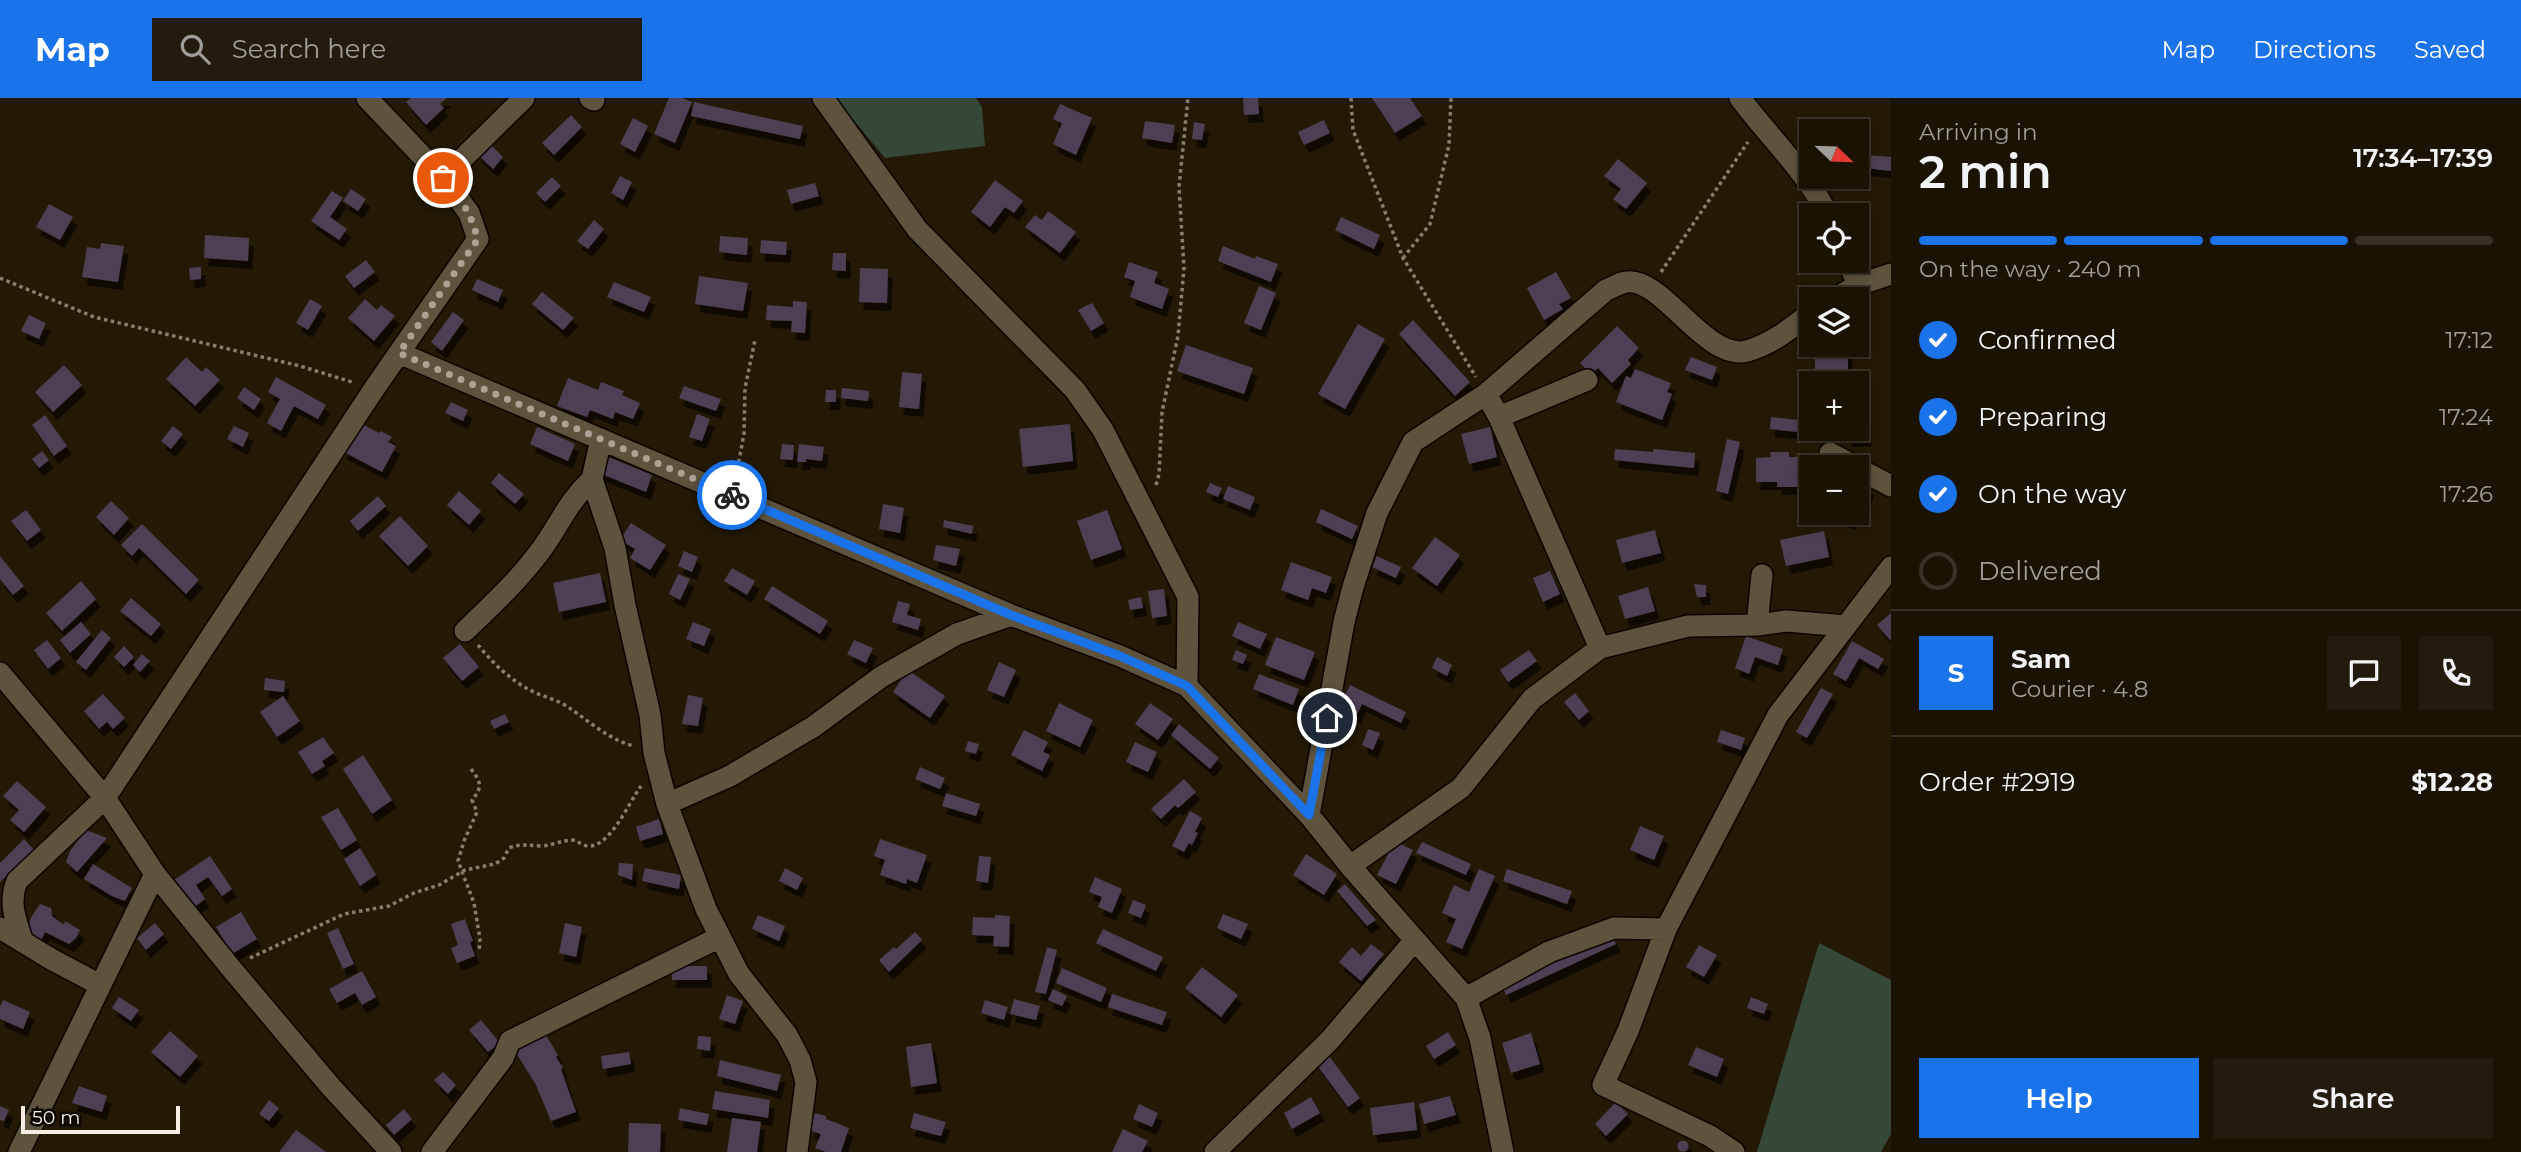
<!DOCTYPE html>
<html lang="en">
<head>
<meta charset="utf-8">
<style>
	body { margin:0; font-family:Montserrat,sans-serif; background:#231c0e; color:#f1f3f6; height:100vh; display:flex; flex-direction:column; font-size:26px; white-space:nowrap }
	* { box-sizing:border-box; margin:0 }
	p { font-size:23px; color:#9f9e9a }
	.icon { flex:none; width:38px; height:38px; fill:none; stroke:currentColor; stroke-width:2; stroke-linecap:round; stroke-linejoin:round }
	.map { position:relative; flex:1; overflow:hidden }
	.panel { display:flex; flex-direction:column; background:#1a1304; width:630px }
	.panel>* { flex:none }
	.needle { width:46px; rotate:113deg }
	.fabs { position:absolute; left:1799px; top:21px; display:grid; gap:14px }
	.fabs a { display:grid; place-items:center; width:70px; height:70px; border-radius:0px; background:#1a1304; box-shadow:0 4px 10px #0003,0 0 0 2px #383226; font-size:35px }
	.scale { position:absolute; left:21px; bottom:18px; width:159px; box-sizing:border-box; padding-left:7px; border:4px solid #f5eee1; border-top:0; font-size:19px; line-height:24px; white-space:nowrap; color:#f5eee1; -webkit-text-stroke:5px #090501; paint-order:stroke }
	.pin { position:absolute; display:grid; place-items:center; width:60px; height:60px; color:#fff; margin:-30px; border:4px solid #fff; border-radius:50%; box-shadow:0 2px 7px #0007 }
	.courier { position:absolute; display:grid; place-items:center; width:70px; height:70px; margin:-35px; border:5px solid #1a73e8; border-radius:50%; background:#fff; color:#222; box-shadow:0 2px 9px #0007 }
	.headline em { font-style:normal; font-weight:600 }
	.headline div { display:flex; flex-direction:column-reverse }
	.headline { display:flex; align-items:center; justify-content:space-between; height:119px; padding:0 28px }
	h1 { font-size:46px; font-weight:600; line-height:52px }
	.bar { display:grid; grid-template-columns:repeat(4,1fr); gap:10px 7px; align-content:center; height:84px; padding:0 28px }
	.bar i { height:9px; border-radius:5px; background:#383226 }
	.bar .active { background:#1a73e8 }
	.bar p { grid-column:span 4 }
	.line { display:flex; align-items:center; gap:18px; padding:0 28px; border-top:2px solid #383226 }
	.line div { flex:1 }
	.round { display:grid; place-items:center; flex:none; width:74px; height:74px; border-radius:0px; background:#231c0e }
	ol { padding:0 28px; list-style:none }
	li { display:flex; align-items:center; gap:21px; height:77px }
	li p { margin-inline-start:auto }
	li .icon { padding:7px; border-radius:50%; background:#1a73e8; color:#fff; stroke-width:4 }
	li:last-child { color:#9f9e9a }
	li i { width:38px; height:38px; border:4px solid #383226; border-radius:50% }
	.action { display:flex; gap:14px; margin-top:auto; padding:14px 28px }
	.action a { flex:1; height:80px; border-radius:0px; background:#1a73e8; color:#fff; font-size:28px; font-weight:600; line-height:80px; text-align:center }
	.action a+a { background:#231c0e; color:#f1f3f6 }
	header { display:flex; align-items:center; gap:42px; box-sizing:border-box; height:98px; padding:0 35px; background:#1a73e8; color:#fff }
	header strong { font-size:33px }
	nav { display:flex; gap:38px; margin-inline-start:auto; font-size:24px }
	.search { width:490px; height:63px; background:#231c0e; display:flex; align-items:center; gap:18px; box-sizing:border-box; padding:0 24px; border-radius:0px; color:#9f9e9a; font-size:26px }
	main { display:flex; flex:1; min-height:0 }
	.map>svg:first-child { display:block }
	.green { fill:#354838 }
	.building { fill:#4d4054; filter:url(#shadow) }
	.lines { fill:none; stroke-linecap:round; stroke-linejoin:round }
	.minor-casing { stroke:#0c0400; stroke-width:24 }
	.path { stroke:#887f6f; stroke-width:3.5; stroke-dasharray:3.5 3.5; stroke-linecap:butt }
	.minor { stroke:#5e533c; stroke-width:21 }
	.done { stroke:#aca394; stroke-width:7; stroke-dasharray:0 12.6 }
	.route { stroke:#1a73e8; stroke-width:9 }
</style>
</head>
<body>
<header>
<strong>Map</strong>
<div class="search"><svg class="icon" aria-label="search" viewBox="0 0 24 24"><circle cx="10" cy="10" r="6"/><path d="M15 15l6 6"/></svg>Search here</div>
<nav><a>Map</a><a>Directions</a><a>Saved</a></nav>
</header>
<main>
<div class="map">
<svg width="1891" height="1054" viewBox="0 0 1891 1054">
	<defs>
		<filter id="shadow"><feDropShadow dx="4.5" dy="8" stdDeviation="0" flood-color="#0009"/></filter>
	</defs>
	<rect width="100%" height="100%" fill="#231905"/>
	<path class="green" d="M835 0H976L982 9 985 48 885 60Z
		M1819 845 1891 882V1036L1881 1054H1757Z"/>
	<path class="building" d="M411 0H447L440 6 444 10 426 27 406 4Z
		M669 0H682L692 4 675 45 654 36Z
		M1243 0H1258L1259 16 1244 17Z
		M1372 0H1410L1422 18 1395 35Z
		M694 4 803 28 800 41 691 18Z
		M1060 6 1092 20 1076 57 1053 46 1062 25 1053 21Z
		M571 17 582 29 554 57 542 45Z
		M633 20 648 28 635 54 620 46Z
		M1324 22 1330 35 1304 47 1298 34Z
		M1145 23 1175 27 1172 45 1142 40Z
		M1194 24 1205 26 1202 42 1192 41Z
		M487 43 503 59 493 71 476 55Z
		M1866 57 1891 59V73L1865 70Z
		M1618 61 1647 85 1626 111 1613 101 1621 91 1604 78Z
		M620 78 632 84 623 102 611 95Z
		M552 79 561 88 545 104 536 95Z
		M995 82 1023 103 1014 115 1005 109 990 129 971 114Z
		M815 85 819 98 791 106 787 92Z
		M351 91 366 101 358 113 343 103Z
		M332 93 343 100 330 119 347 131 339 142 311 123Z
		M49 106 73 119 60 142 36 129Z
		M1048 113 1076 134 1060 155 1025 129 1035 117 1042 122Z
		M1341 119 1380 137 1374 151 1335 132Z
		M594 122 604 131 588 151 577 143Z
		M205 137 249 140 248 163 204 160Z
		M720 138 748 140 747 157 719 154Z
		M761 142 787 144 786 157 760 155Z
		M101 145 124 148 118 184 82 179 87 149 100 151Z
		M1223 148 1255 161 1256 158 1278 166 1271 184 1218 163Z
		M833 155H846V173L832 172Z
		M366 162 375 174 354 190 345 178Z
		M1129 164 1158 174 1154 185 1169 191 1162 211 1130 199 1135 183 1124 179Z
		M201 169V181L190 182 189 170Z
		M860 170 888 171 887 205 859 204Z
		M1556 174 1571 200 1559 206 1563 211 1544 222 1527 190Z
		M699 178 748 185 743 213 695 206Z
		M477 181 503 192 498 204 472 192Z
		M614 184 651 199 644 214 607 199Z
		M1259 188 1276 195 1261 232 1244 225Z
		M542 194 574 220 563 232 532 206Z
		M310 201 322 208 308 232 296 225Z
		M365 201 377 212 381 207 395 218 374 243 348 220Z
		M793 203 807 204 805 235 791 234 792 223 766 222 767 207 793 209Z
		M1092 205 1104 225 1091 233 1078 212Z
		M453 214 464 222 442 253 431 244Z
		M29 217 46 225 39 241 21 233Z
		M1413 222 1470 284 1455 298 1399 236Z
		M1358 226 1385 241 1345 311 1318 296Z
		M1617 228 1639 250 1628 262 1631 266 1612 285 1598 270 1595 273 1591 270 1588 273 1580 265Z
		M1186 247 1253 270 1244 296 1177 273Z
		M1824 252H1848V278H1815V259H1824Z
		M186 259 202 274 206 269 220 282 195 308 166 281Z
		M1691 259 1717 269 1712 282 1685 272Z
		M64 267 82 287 53 314 35 294Z
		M1635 271 1671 285 1667 294 1672 296 1662 322 1616 304 1626 278 1631 280Z
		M902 274 922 276 919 311 899 309Z
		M276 279 326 307 318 321 294 308 281 333 267 325 280 301 268 294Z
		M568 280 598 292 601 284 624 293 622 297 640 305 633 321 615 314 613 321 590 312 587 319 557 308Z
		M684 288 721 301 716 313 679 300Z
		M244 289 261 301 254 312 237 300Z
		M842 290 869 293 868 303 841 300Z
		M826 292H836V304H825Z
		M451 304 468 312 463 323 445 315Z
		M697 316 710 321 702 343 689 339Z
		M45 317 67 348 54 358 32 327Z
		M1866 317 1867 340 1847 341V331H1857V318Z
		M1771 319 1798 322 1797 334 1770 331Z
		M358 324 379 335 381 333 392 339 388 344 396 348 382 374 342 353Z
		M1070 326 1073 363 1023 369 1019 331Z
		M173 328 183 336 171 351 161 343Z
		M234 328 249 335 243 349 227 341Z
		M537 329 575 346 568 363 530 346Z
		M1490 329 1497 359 1469 366 1461 336Z
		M1727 341 1740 344 1728 396 1716 393Z
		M782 346 794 347 793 362 780 361Z
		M799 346 824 349 822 363 806 361V364H797Z
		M1615 351 1653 354V351L1695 355 1694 370 1614 362Z
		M42 353 49 362 39 370 32 361Z
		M1770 354H1789V359H1804V389H1777V384H1756V360L1771 359Z
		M606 358 652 377 646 394 599 375Z
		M499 375 524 396 515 406 491 385Z
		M1857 384 1870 389 1864 405 1860 403 1857 410Z
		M1210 385 1222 390 1218 399 1206 394Z
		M1228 388 1255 399 1250 412 1223 401Z
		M459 393 481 413 469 427 447 407Z
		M378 398 386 408 358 433 350 423Z
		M111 403 129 420 114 437 96 419Z
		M883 406 904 410 900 435 879 431Z
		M1321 411 1358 428 1352 441 1316 424Z
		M26 412 41 432 27 443 11 423Z
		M1107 412 1122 451 1091 462 1077 423Z
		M1828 415H1855L1851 424Z
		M400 418 428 448 408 468 379 438Z
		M944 422 973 428 972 436 943 429Z
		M631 425 666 447 650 472 630 460 635 451 620 442Z
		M142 426 199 482 186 496 139 450 132 458 121 447Z
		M1655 432 1661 455 1622 465 1616 442Z
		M1824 433 1829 459 1786 468 1780 442Z
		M1435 439 1460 457 1437 488 1412 470Z
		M936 447 960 451 956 468 933 462Z
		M684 453 698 459 692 474 678 468Z
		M0 458 24 488 13 497 0 481Z
		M1377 458 1401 469 1396 480 1372 469Z
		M1291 464 1332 479 1326 495 1312 490 1308 502 1281 492Z
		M732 470 755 483 747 497 724 483Z
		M1550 473 1560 496 1543 504 1533 480Z
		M600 475 606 504 559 514 553 485Z
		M678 476 690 481 680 502 669 496Z
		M81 483 96 501 62 533 46 515Z
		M1694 486 1706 487V499H1697Z
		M772 488 828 523 820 536 764 501Z
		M1648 489 1655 513 1625 521 1618 498Z
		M1164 491 1167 518 1152 520 1148 493Z
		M1141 499 1143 510 1130 512 1128 502Z
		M131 500 161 526 151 538 120 513Z
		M898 503 910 506 907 517 921 521 918 532 892 524Z
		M1891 515V543L1877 527Z
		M81 524 91 536 70 555 60 542Z
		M693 524 711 531 704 548 686 541Z
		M1238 524 1267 536 1260 551 1232 538Z
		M102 532 111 540 86 572 76 564Z
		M1746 538 1783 551 1778 567 1755 559 1749 576 1735 570Z
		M1276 539 1315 554 1304 582 1265 567Z
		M47 542 61 560 48 571 34 552Z
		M854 542 873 550 866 565 847 556Z
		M1852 543 1884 561 1878 571 1859 560 1846 583 1833 576Z
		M460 546 479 569 462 583 443 560Z
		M124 548 134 559 124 569 114 559Z
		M1236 552 1247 557 1243 566 1232 562Z
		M1529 552 1537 563 1508 584 1500 572Z
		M142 556 150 563 140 574 133 567Z
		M1437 559 1452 567 1447 578 1432 570Z
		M999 564 1016 572 1004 599 987 592Z
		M908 572 945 598 930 620 893 594Z
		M1259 576 1299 591 1293 607 1253 591Z
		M265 580 285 583 284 594 264 592Z
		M1350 587 1406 614 1401 625 1362 606 1356 618 1339 609Z
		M1821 590 1833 596 1807 640 1796 634Z
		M1575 595 1589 613 1579 622 1564 604Z
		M103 596 125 620 113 631 107 624 99 631 84 613Z
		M688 597 703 600 698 628 682 626Z
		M283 598 300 623 277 639 260 614Z
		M1059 605 1093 622 1080 649 1046 633Z
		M1150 605 1173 621 1158 642 1135 626Z
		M505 616 509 624 494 631 490 623Z
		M1179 626 1219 660 1210 671 1171 637Z
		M1368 631 1380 635 1373 652 1362 647Z
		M1024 632 1048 644 1043 654 1050 657 1042 673 1011 657Z
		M1721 632 1745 640 1741 652 1717 644Z
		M323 639 334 655 322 663 325 668 312 676 298 654Z
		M968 643 979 646 976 656 965 653Z
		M1135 644 1157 654 1148 674 1126 664Z
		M363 657 392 702 372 716 343 671Z
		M920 669 945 680 940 691 915 681Z
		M1184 681 1196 694 1178 710 1175 707 1161 721 1151 711Z
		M17 683 46 709 24 734 10 722 19 712 3 698Z
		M946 695 980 706 976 718 942 708Z
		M338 710 357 742 341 752 321 719Z
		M1190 713 1202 720 1195 734 1198 735 1192 747 1189 745 1184 754 1172 748Z
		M659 721 663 736 640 743 636 729Z
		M1640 728 1664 738 1654 762 1630 752Z
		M86 732 107 740 77 774 66 764 70 753Z
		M24 741 34 752 0 784V765Z
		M880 741 927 757 917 785 907 781 906 786 880 777 885 762 874 758Z
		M1395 743 1413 752 1396 786 1377 777Z
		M1422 744 1471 766 1466 777 1416 755Z
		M360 750 376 777 360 788 344 761Z
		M1306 756 1337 776 1324 797 1293 777Z
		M210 758 232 791 222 798 208 779 196 787 205 801 193 810 174 782Z
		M979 758 991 759 988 785 976 783Z
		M619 765 633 766 632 782 618 777Z
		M93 766 132 790 125 803 112 798 84 781Z
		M645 770 681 777 679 791 642 783Z
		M785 770 803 780 797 792 779 783Z
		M1479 771 1495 778 1462 851 1446 844 1456 821 1442 815 1454 787 1469 794Z
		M1507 771 1572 793 1567 806 1503 783Z
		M1095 779 1122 791 1112 815 1098 809 1102 799 1089 794Z
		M1345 786 1376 822 1367 828 1337 793Z
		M1133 802 1146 807 1141 820 1128 815Z
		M40 806 51 810 52 818 64 827 65 823 80 832 76 840 69 846 45 834 40 845 24 837 32 818Z
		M241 814 257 841 232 856 216 829Z
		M1223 816 1248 826 1241 841 1217 830Z
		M758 817 785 828 779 843 752 831Z
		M995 817 1010 818 1009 849 993 848 994 838 972 837 973 819 995 820Z
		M465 821 473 843 470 844 475 858 457 865 451 850 458 847 451 826Z
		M155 825 164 836 146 852 137 840Z
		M565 825 582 829 576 859 559 855Z
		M338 830 354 866 343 871 327 835Z
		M1103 831 1163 859 1156 873 1096 845Z
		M915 834 922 842 889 874 879 862 894 849 896 851Z
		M1611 835 1616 846 1506 897 1501 886Z
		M1371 846 1384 856 1361 883 1339 864 1352 849 1361 858Z
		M1699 847 1717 857 1704 879 1686 869Z
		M1047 849 1057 852 1046 896 1035 894Z
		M672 868H707V882H672Z
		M1202 869 1238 897 1221 919 1185 890Z
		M1062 870 1107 890 1101 904 1056 885Z
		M362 873 376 899 362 907 355 895 337 905 329 891Z
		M1053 891 1067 898 1062 908 1048 902Z
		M1112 896 1167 914 1162 927 1108 909Z
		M727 897 743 903 735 926 719 921Z
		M119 899 139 912 131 923 112 910Z
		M1751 899 1768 906 1764 916 1747 910Z
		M1014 901 1040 908 1036 922 1010 916Z
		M3 902 30 914 23 931 0 921V909Z
		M985 902 1008 909 1004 922 981 915Z
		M481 922 500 945 488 954 469 932Z
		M542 931 558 957 556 959 563 970 561 971 576 1014 551 1023 536 987 513 950Z
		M170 933 198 958 180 979 151 954Z
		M1448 934 1456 947 1434 961 1426 948Z
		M1531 935 1540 966 1511 975 1502 945Z
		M698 938 711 939 710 953 697 951Z
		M931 945 937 985 911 989 906 949Z
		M1696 949 1724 961 1717 979 1688 967Z
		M629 954 631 966 603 971 601 958Z
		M1329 958 1360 1000 1348 1009 1317 967Z
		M720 962 781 977 777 993 717 978Z
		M443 974 456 987 448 996 434 982Z
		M79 988 107 998 102 1014 72 1005Z
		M715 993 770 1002 768 1020 712 1011Z
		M1450 998 1456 1017 1424 1026 1419 1006Z
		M1311 999 1320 1015 1292 1031 1284 1015Z
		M269 1002 279 1010 269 1023 259 1016Z
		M1414 1004 1417 1032 1373 1037 1370 1010Z
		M1616 1004 1628 1016 1606 1038 1595 1026Z
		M1139 1006 1158 1015 1152 1029 1133 1021Z
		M0 1008 9 1012 4 1023 0 1022Z
		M680 1010 709 1016 707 1027 678 1022Z
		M404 1011 412 1021 394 1037 386 1027Z
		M815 1015 826 1018V1021L849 1030 841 1054H826L815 1050 821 1036 809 1032Z
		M914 1015 946 1024 941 1038 910 1030Z
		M732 1020 761 1024 757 1054H727Z
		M629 1025 661 1026 660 1054H628Z
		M1123 1031 1148 1043 1142 1054H1112Z
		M296 1032 326 1054H279Z
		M1677.5 1048a5.5 5.5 0 1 1 11 0a5.5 5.5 0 1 1-11 0Z"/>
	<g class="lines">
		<defs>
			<path id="minor" d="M590 0 594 2
				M823 0 917 131 1075 292 1103 332 1188 499 1187 588
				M1740 0C1769 39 1806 73 1828 117
				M443 80 524 0
				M1848 163 1858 187
				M1834 201 1858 187 1891 176
				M399 255 1011 517 1120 558 1187 588 1309 717 1350 768 1466 900 1480 940 1503 1054
				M1486 296 1499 319 1600 550
				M1499 319 1587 282
				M601 341 592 381 615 450 625 507 650 617 654 655 667 706 706 811 739 876 787 937 800 962 806 984 797 1054
				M1830 355 1856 369
				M1857 370 1891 388
				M1757 527 1762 477
				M465 533C492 507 519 482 541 452 560 426 567 405 592 381
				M0 575 105 700 155 776 230 869 331 989 391 1054
				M667 706 730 678 813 629 881 579 957 536 1011 517
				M1309 717 1344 524 1353 489 1377 415 1413 344 1486 296 1606 192C1612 190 1619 185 1626 184 1662 178 1706 264 1747 253 1772 246 1791 230 1811 215
				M1350 768 1461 690 1532 601 1600 550 1688 528 1757 527 1786 523 1846 528 1891 469
				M0 830 51 861 100 887
				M1666 831 1628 933 1603 987 1710 1038 1734 1054
				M23 844C16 823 8 805 17 783L105 700 374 291 478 141 469 115 443 80 367 0
				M1466 900 1549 854 1614 830 1666 831 1778 617 1846 528
				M19 1054 155 776
				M432 1054 503 960 510 943 720 839
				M1215 1054 1330 942 1415 842"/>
		</defs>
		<use href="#minor" class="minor-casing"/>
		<path class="path" d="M1351 0 1353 32 1403 160 1476 279
			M1403 160 1430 126 1449 47 1451 0
			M1661 174 1748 44
			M0 180 94 219 300 268 355 285
			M736 378 744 336 745 290 755 242
			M1156 387 1159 376 1162 314 1178 238 1184 170 1179 89 1188 0
			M478 547C492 564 508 580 528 591 540 598 556 601 568 609 589 623 609 642 634 648
			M471 671C481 684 483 689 472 702L477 714 464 743 458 763 474 805 480 841 479 854
			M250 860 344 816 389 808 414 795 439 787 465 772 495 766 504 760 509 750C521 745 530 748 542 748 554 747 561 742 576 742 603 768 629 703 641 688"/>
		<use href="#minor" class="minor"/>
	</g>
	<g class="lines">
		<path class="done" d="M443 80 469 115 478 141 399 255 732 397"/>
		<path class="route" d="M732 397 1011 517 1120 558 1187 588 1309 717 1327 620"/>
	</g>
</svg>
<div class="fabs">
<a><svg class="needle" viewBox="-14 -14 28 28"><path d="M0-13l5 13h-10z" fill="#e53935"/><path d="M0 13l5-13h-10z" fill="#9f9e9a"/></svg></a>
<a><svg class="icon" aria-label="locate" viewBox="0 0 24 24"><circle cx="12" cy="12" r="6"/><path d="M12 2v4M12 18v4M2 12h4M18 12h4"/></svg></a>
<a><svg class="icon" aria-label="layers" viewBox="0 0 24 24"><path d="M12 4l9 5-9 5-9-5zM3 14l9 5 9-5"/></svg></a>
<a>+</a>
<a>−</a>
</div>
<div class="scale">50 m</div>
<div class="pin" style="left:443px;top:80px;background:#ea580c"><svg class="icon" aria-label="bag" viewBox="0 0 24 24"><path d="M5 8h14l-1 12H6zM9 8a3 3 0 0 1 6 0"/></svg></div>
<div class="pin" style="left:1327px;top:620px;background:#1f2937"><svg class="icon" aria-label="home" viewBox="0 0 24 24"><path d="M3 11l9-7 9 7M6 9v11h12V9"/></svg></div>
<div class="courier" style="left:732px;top:397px"><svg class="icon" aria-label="bike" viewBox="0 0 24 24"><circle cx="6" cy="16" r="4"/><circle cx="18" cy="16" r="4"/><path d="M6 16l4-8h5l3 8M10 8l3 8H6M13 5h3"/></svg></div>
</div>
<section class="panel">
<div class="headline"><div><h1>2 min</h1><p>Arriving in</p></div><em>17:34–17:39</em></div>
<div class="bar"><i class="active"></i><i class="active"></i><i class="active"></i><i></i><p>On the way · 240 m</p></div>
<ol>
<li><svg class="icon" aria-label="check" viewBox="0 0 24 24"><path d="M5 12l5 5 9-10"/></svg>Confirmed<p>17:12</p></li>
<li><svg class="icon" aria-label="check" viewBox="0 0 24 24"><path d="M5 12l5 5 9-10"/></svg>Preparing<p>17:24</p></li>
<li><svg class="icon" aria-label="check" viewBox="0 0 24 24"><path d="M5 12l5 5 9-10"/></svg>On the way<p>17:26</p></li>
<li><i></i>Delivered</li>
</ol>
<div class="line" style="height:126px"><b class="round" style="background:#1a73e8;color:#fff">S</b><div><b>Sam</b><p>Courier · 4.8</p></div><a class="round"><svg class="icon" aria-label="chat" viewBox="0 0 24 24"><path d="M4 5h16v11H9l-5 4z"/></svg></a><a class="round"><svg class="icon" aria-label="phone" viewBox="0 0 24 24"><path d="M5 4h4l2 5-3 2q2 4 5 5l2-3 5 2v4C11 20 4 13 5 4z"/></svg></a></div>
<div class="line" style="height:91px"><div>Order #2919</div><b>$12.28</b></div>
<div class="action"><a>Help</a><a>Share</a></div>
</section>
</main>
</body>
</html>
